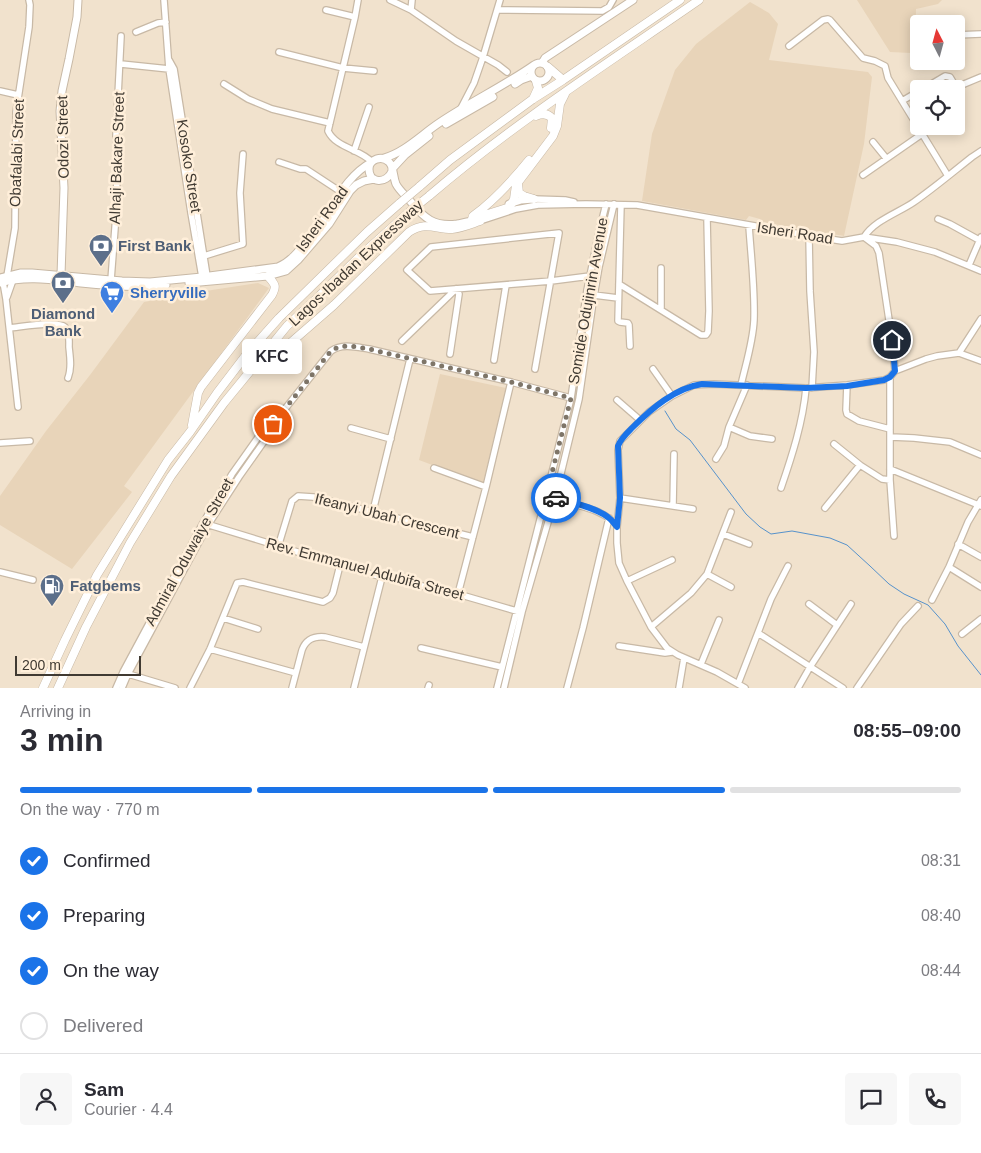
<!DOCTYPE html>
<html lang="en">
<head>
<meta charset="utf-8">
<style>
	body { margin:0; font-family:Helvetica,sans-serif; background:#f7f7f7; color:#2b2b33; height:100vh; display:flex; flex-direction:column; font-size:19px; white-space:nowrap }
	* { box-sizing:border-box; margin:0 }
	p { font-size:16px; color:#7c7c81 }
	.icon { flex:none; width:28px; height:28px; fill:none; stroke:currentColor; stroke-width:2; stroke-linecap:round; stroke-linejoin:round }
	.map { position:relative; height:688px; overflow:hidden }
	.panel { display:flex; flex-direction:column; background:#fff; flex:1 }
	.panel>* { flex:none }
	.needle { width:32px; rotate:354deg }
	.buttons { position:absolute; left:910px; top:15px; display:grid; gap:10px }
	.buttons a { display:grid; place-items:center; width:55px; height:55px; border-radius:5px; background:#fff; box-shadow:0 2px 12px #0003; font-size:25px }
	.scale { position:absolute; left:15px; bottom:12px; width:126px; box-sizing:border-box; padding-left:5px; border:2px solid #403a32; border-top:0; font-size:14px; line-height:18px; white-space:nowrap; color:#403a32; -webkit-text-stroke:4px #ffefda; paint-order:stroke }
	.pin { position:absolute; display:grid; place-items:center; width:42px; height:42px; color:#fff; margin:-21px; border:2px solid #fff; border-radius:50%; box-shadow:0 1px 5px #0007 }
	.courier { position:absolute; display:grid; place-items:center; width:50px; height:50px; margin:-25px; border:4px solid #1a73e8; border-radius:50%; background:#fff; color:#222; box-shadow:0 1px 6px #0007 }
	.bubble { position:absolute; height:35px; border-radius:5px; background:#fff; box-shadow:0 2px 12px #0003; font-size:16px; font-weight:700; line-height:35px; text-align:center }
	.headline em { font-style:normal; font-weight:700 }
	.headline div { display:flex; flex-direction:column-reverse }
	.headline { display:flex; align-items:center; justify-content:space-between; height:85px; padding:0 20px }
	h1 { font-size:32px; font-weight:700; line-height:38px }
	.bar { display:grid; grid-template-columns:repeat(4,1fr); gap:8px 5px; align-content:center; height:60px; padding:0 20px }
	.bar i { height:6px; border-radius:4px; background:#e1e1e2 }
	.bar .active { background:#1a73e8 }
	.bar p { grid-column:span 4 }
	.line { display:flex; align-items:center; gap:12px; padding:0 20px; border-top:1px solid #e1e1e2 }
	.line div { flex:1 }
	.round { display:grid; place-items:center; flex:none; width:52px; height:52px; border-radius:5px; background:#f7f7f7 }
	ol { padding:0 20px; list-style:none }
	li { display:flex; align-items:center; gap:15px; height:55px }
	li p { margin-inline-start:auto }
	li .icon { padding:5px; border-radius:50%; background:#1a73e8; color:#fff; stroke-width:4 }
	li:last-child { color:#7c7c81 }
	li i { width:28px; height:28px; border:2px solid #e1e1e2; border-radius:50% }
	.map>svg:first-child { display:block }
	.built { fill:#e8d4b9 }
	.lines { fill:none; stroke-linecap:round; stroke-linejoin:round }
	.stream { stroke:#5792cb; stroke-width:1 }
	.minor-casing { stroke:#c8b9a6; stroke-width:8 }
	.major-casing { stroke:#c8b9a6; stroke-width:9 }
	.highway-casing { stroke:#c8b9a6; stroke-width:9 }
	.minor { stroke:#fff; stroke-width:5.5 }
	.major { stroke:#fff; stroke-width:7 }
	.highway { stroke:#fff; stroke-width:8 }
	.highway-bridge-casing { stroke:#c8b9a6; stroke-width:9; stroke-linecap:butt }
	.highway-bridge { stroke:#fff; stroke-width:8 }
	.done { stroke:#7e7568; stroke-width:5; stroke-dasharray:0 9 }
	.route { stroke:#1a73e8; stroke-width:6 }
	.labels { text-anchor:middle; stroke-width:5; stroke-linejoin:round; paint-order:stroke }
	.street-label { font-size:15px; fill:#403a32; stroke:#ffefda }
	.service-label { font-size:15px; font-weight:bold; fill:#4e5e75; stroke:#ffefda; text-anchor:start }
	.shop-label { font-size:15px; font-weight:bold; fill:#366cbe; stroke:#ffefda; text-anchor:start }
</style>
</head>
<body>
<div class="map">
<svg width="981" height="688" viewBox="0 0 981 688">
	<rect width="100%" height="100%" fill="#f1e2cd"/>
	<path class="built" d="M857 0H942L938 4 916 9 915 52 911 53 890 52Z
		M750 2 769 13 778 24 769 60 868 72 872 77 864 144 844 236 762 222 760 219 749 216 746 220 642 201 652 134 675 70 696 44Z
		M258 283 269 288 124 486 132 492 72 569 0 525V496L46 431 90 375 144 302 212 290Z
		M440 374 506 388 483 484 419 460Z"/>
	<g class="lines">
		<path class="stream" d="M665 411 676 429 690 440 746 514 760 527 771 534 792 531 830 538 847 545 870 566 889 584 904 594 928 605 945 624 958 646 981 675"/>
		<defs>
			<path id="minor" d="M164 0 169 69 191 213 202 277
				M358 0 355 17 328 131C336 148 360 149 372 162
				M390 0 411 10 456 41 498 65 507 72
				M326 10 355 17
				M411 10 412 0
				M497 10 602 11 609 7 613 0
				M136 32 158 23 166 22
				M956 35 981 34
				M789 46 823 20 828 19 830 20 863 58 875 61 885 66 888 78 948 176
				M279 52 343 68 374 71
				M169 60 174 69 207 276
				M121 64 169 69
				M224 84 248 99 272 109 330 123
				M923 89 945 76 950 77 956 87H957L981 77
				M0 91 18 95
				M902 101 919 91
				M460 110 474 83 483 57 500 0
				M873 142 886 158
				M354 151 369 107
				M981 151 972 157C953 172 934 188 914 202 898 213 875 220 864 237L897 242 935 252 981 271
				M279 162 300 169H306L341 192
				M863 175 922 134
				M534 199 565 200 574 202
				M621 205 618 321 620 322 628 323 629 325 630 346
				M938 219 950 224 979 240
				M480 221 516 209 538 205 586 204 637 205 823 238 842 241 864 237 876 246 879 253 892 340 895 371
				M809 236 810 291 814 352 812 388
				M204 256 243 244 240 193 243 154
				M969 265 981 237
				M661 268V309
				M7 276 15 228 16 112 29 27 30 5 29 0
				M111 280 117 202 116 135 121 36
				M3 282 6 299 18 407
				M619 284 701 335H706L708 332 709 311 707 218
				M594 295 618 298
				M7 297 13 280
				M10 328C21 327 57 320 65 327 70 332 69 340 69 347 70 357 72 368 68 378
				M402 341 456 289 459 294 450 354
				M959 353 981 319
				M494 360 506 285
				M535 369 559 233 431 247 407 270 430 291 551 281 590 276
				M653 369 672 396
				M890 377V480L894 536
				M741 385C746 363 753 342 754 320 755 289 751 256 749 226
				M847 385 846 410 847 414 859 421 890 429
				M617 400 640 420
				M729 427 750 436 772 439
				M351 428 391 439
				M891 437 914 438 950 442 981 455
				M0 443 30 441
				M834 444 860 465 882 479 890 480
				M716 459 724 446 729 427 747 385
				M434 468 486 487
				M890 469 981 506
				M781 488C792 456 803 422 806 388
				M547 491C565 507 593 504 611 520
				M620 498 693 509
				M673 506 674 454
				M825 508 860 465
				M373 511 410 359
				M203 523 340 565 382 577 458 594 520 612
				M723 534 749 544
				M958 544 981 557
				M278 547 292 501 298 496 313 497 473 537
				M949 567 981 587
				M0 572 33 580
				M707 574 731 587
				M627 581 672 560
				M458 594 486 487 511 382
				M932 600 949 567 968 522 981 500
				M809 604 837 625
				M223 618 258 629
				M651 627 691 593 707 574 731 512
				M758 633 843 688
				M962 634 981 619
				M619 646 665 653 672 652
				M421 648 502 667
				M210 649 296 673
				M701 664 719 620
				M125 673 175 688
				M738 684 771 599 788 566
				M116 688 123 672 203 523 232 474 264 429 273 424
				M122 688 128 674 208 525 239 477 270 433 273 424 331 351C342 343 356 347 369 349L511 382 571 398
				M190 688 210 649 237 583 243 582 323 602 330 598 333 593 340 565
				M292 688 302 650C306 639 314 636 325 637L364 647
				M354 688 382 577
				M428 688 429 685
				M497 688 571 398 587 290 599 232 606 204
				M504 688 522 612 555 498 579 399 593 302 599 267 614 204
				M567 688 583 628 609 518
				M679 688 684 658
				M745 688 717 672 678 655 667 648 651 627 627 581 619 563 617 543V527L620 498 618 450 620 441 649 412 672 396 694 385 714 384 806 388 847 385 884 380 890 377 895 371 926 359 937 356 959 353 981 361
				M798 688 810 667 851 604
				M857 688 901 624 918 606"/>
			<path id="major" d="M531 72a9 9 0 1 1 18 0a9 9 0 1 1-18 0Z
				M542 63 545 58 633 0
				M515 84 521 80 532 76
				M446 124 493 97
				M384 158C405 152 421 135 439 123 470 102 504 86 534 65
				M392 169 405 155 429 136
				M392 171C387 184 369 184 369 169 369 159 382 155 389 162 394 167 393 177 396 184 399 190 406 196 411 202 424 218 434 227 457 224 463 223 469 221 476 221
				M509 204 521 200 533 199
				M61 275 64 188 60 111 62 91 69 59 77 17 78 0
				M0 278 21 273H32L122 281 150 282 202 277 278 267C290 262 298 252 306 242 312 235 318 228 323 220 337 199 348 175 372 162
				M0 283C27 275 53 280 81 283 109 286 138 288 166 285
				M189 283 268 276 286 271 298 260 329 224 350 191 356 185 364 181 374 179"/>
			<path id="highway" d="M548 67 563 80
				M533 99 538 88 536 81
				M536 116C542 113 547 113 552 118L551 128
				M518 184 519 193 524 196 534 199
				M419 187 450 160 533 99 563 80 680 0
				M429 196C513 124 608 63 699 0
				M473 216C495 200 512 181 529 160
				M472 219 510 207 514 199 516 185 553 136 557 126 560 104 565 94
				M264 356 288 345 334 305 409 232C426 221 435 229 452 229 462 228 471 224 480 221
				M192 425 198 393 201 387 272 295C277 285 275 285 268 276
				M43 688 65 640 97 575 168 460 190 432 217 393 246 355 279 318 367 232 400 203
				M58 688 86 627 130 543 171 476 224 403 287 326 316 299 360 256 409 212"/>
		</defs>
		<use href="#minor" class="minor-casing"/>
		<use href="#major" class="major-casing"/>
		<use href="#highway" class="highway-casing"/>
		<use href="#minor" class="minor"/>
		<use href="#major" class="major"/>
		<use href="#highway" class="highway"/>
		<defs>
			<path id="highway-bridge" d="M400 203 419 187
				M409 212 429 196"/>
		</defs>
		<use href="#highway-bridge" class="highway-bridge-casing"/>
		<use href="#highway-bridge" class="highway-bridge"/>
	</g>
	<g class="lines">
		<path class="done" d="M273 424 331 351C342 343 356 347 369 349L511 382 571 398 547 492 556 498"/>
		<path class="route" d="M556 498C570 502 598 508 609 518 612 520 614 524 617 527L620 498 618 446C621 438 627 433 633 427 651 409 675 388 702 384L806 388 847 386 884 380 890 377 895 371 892 340"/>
	</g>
	<defs>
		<symbol id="bank-pin" viewBox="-11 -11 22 30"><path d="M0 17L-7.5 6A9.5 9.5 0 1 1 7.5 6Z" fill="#5c6f8a" stroke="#ffefda"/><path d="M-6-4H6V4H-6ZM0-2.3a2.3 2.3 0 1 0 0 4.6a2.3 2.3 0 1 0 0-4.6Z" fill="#fff"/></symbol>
		<symbol id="supermarket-pin" viewBox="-11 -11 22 30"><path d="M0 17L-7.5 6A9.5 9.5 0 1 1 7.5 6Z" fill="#3f7fe0" stroke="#ffefda"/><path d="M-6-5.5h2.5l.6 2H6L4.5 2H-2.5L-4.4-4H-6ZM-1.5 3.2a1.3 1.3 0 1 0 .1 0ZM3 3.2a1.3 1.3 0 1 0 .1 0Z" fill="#fff"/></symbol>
		<symbol id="fuel-pin" viewBox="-11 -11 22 30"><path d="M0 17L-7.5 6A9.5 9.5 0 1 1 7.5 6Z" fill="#5c6f8a" stroke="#ffefda"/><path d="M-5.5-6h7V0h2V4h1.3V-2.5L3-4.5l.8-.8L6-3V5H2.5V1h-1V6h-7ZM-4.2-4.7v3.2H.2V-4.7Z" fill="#fff"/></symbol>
	</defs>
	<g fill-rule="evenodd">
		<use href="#bank-pin" x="87" y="232" width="28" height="38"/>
		<use href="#bank-pin" x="49" y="269" width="28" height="38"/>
		<use href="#supermarket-pin" x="98" y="279" width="28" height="38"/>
		<use href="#fuel-pin" x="38" y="572" width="28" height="38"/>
	</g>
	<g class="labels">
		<g class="street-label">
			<text transform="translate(63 137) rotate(-91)" y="5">Odozi Street</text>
			<text transform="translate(17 153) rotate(-88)" y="5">Obafalabi Street</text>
			<text transform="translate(117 158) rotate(-88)" y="5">Alhaji Bakare Street</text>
			<text transform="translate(189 166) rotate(81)" y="5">Kosoko Street</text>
			<text transform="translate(322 219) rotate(-54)" y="5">Isheri Road</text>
			<text transform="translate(795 233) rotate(9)" y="5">Isheri Road</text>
			<text transform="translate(356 263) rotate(-43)" y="5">Lagos-Ibadan Expressway</text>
			<text transform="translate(588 301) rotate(-80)" y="5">Somide Odujinrin Avenue</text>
			<text transform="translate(387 516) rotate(14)" y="5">Ifeanyi Ubah Crescent</text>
			<text transform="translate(189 552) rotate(-61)" y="5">Admiral Oduwaiye Street</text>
			<text transform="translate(365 569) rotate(15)" y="5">Rev. Emmanuel Adubifa Street</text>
		</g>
		<g class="service-label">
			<text x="118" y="251">First Bank</text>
			<text x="63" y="319" text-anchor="middle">Diamond<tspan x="63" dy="17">Bank</tspan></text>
			<text x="70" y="591">Fatgbems</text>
		</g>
		<g class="shop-label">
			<text x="130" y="298">Sherryville</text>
		</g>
	</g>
</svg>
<div class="buttons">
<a><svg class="needle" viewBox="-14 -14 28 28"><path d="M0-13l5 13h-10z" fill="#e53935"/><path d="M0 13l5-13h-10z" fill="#7c7c81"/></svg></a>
<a><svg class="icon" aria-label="locate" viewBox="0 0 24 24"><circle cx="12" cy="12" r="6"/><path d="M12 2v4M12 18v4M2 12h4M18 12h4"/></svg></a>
</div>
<div class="scale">200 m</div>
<div class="pin" style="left:273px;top:424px;background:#ea580c"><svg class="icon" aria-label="bag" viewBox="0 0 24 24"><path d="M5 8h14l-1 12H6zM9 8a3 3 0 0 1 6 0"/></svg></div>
<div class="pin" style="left:892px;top:340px;background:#1f2937"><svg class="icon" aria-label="home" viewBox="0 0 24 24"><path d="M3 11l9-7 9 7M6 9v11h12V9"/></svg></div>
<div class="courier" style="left:556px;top:498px"><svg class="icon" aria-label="car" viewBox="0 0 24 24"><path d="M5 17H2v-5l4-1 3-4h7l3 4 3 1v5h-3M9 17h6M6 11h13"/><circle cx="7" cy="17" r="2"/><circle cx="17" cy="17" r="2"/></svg></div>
<div class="bubble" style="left:242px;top:339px;width:60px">KFC</div>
</div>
<section class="panel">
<div class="headline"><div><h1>3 min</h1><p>Arriving in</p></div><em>08:55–09:00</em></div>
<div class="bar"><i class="active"></i><i class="active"></i><i class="active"></i><i></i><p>On the way · 770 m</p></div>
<ol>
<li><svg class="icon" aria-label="check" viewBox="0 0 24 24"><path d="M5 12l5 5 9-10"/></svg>Confirmed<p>08:31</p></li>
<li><svg class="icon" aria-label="check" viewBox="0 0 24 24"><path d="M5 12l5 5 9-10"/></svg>Preparing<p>08:40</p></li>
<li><svg class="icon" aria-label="check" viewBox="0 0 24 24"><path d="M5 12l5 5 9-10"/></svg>On the way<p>08:44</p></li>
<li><i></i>Delivered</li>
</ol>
<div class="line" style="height:90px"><a class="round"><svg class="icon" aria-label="person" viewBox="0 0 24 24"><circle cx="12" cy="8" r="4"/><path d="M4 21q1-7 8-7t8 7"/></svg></a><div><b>Sam</b><p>Courier · 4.4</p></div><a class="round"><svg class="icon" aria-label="chat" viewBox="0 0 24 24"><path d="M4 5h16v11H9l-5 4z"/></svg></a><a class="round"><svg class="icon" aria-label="phone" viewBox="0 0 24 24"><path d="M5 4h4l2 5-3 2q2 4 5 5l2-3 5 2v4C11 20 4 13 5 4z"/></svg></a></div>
</section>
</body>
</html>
